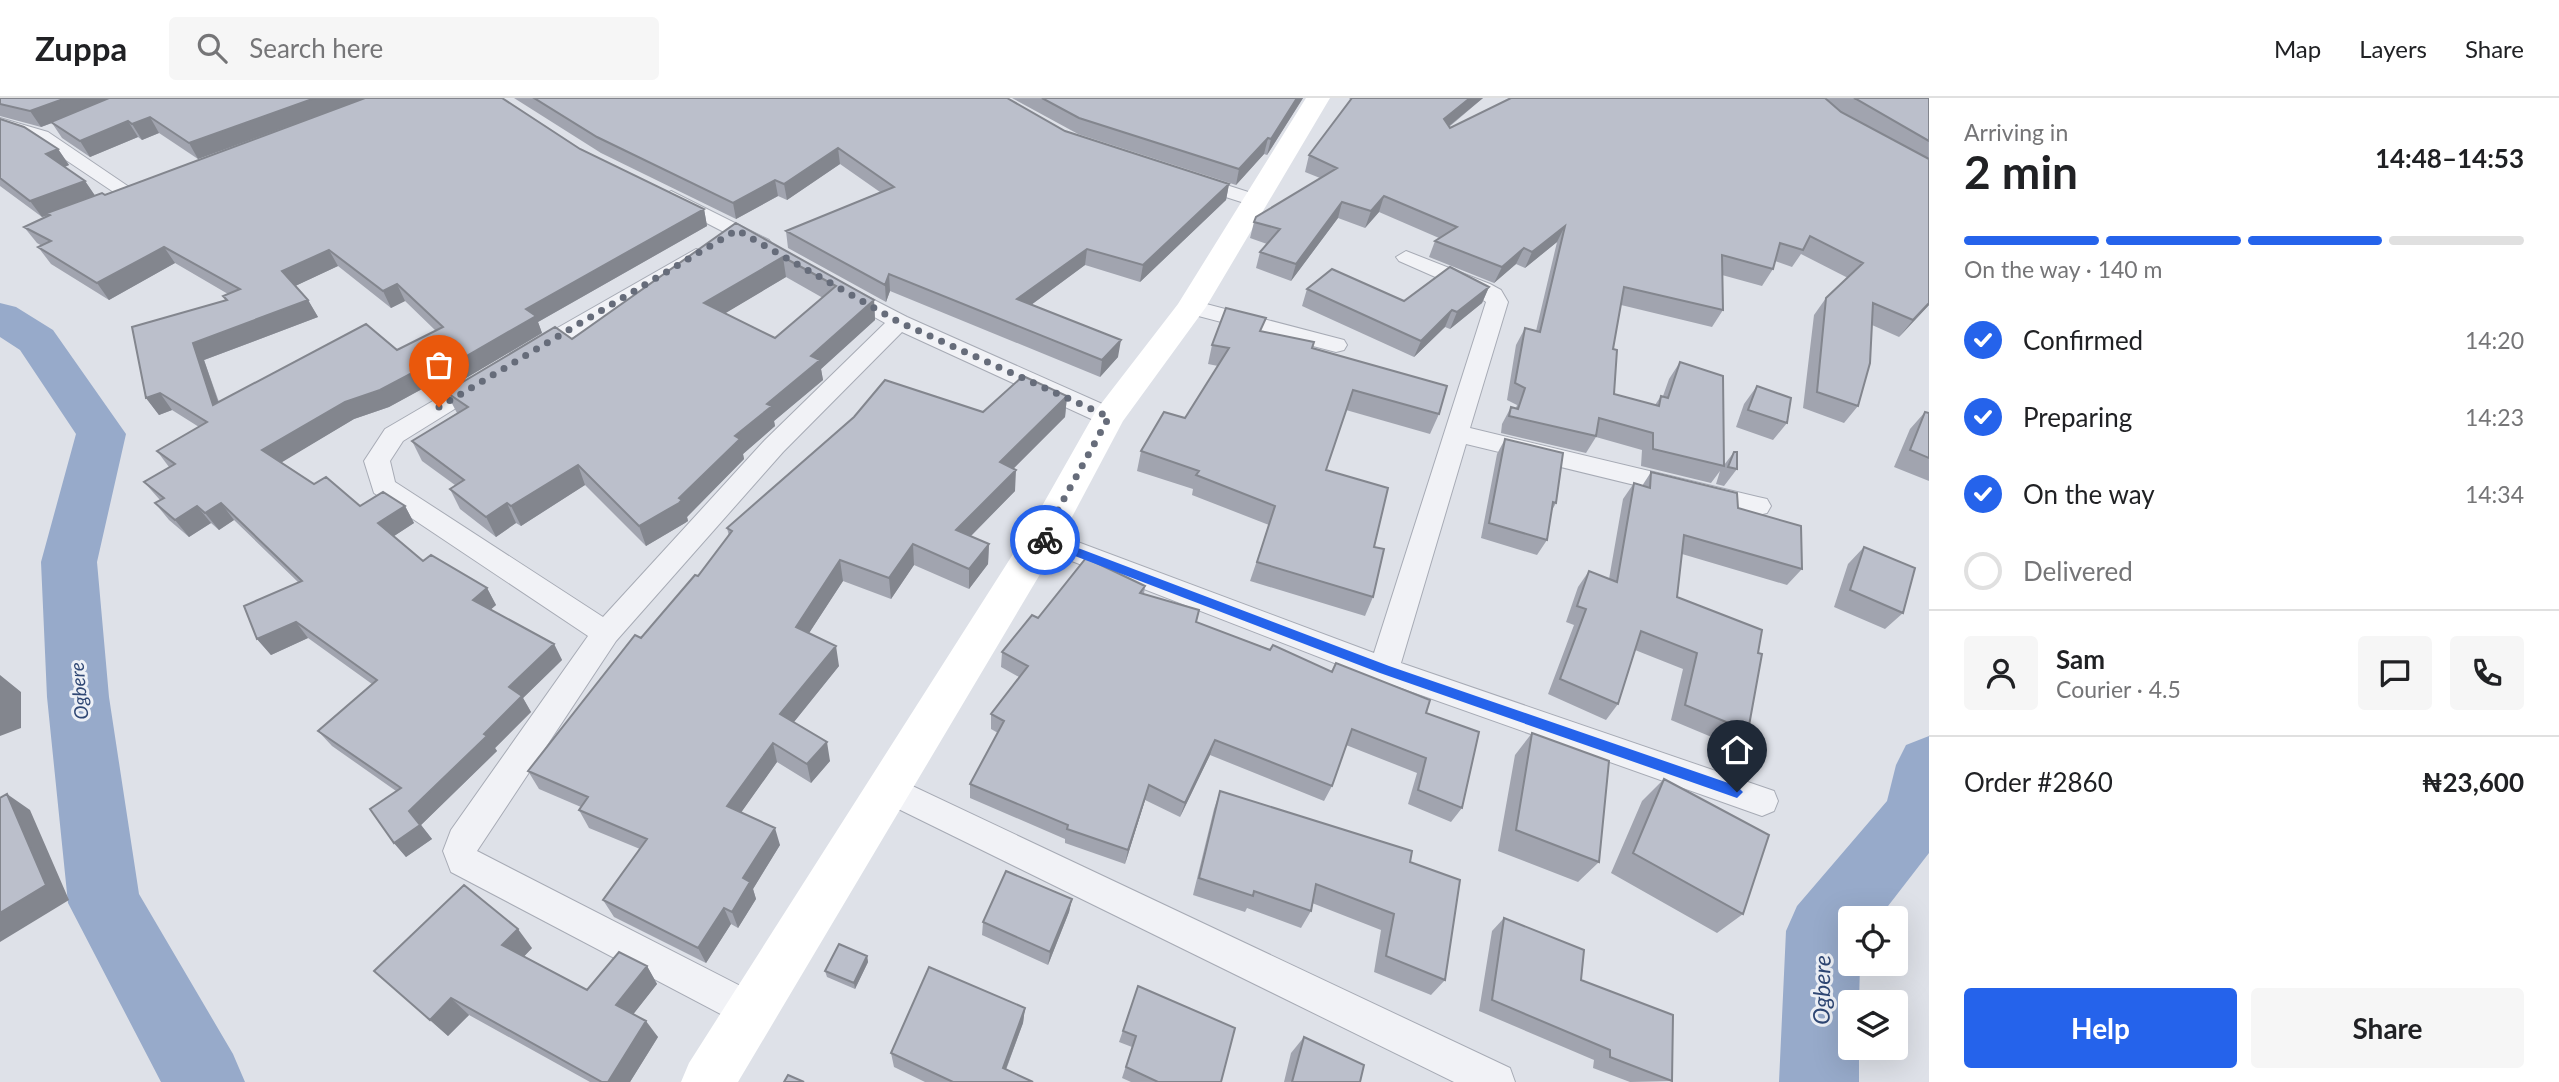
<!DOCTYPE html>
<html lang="en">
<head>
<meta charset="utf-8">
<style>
	body { margin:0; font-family:Lato,sans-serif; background:#f6f6f6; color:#202124; height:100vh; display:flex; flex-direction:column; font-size:26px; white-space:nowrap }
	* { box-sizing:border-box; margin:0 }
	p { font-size:23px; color:#757577 }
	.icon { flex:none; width:38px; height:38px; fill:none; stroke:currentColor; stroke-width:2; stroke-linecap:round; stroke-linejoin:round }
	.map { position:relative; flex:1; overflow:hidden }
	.panel { display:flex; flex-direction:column; background:#fff; width:630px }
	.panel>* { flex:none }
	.tools { position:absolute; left:1838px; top:808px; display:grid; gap:14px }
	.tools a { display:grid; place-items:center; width:70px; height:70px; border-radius:7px; background:#fff; box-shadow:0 7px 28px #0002; font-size:35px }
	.pin { position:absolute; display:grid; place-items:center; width:60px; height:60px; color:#fff; margin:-72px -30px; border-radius:50% 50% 50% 0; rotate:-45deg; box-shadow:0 0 7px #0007 }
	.pin .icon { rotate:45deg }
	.courier { position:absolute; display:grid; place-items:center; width:70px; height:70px; margin:-35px; border:5px solid #2563eb; border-radius:50%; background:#fff; color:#222; box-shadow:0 2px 9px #0007 }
	.overview em { font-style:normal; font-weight:700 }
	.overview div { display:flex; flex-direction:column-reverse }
	.overview { display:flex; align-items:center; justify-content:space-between; height:119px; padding:0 35px }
	h1 { font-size:46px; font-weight:700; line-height:52px }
	.bar { display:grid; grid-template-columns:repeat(4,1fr); gap:10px 7px; align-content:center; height:84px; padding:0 35px }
	.bar i { height:9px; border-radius:5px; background:#e0e0e0 }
	.bar .on { background:#2563eb }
	.bar p { grid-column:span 4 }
	.line { display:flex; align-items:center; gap:18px; padding:0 35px; border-top:2px solid #e0e0e0 }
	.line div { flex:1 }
	.round { display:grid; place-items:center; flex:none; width:74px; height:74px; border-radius:7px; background:#f6f6f6 }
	ol { padding:0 35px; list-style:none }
	li { display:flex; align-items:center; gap:21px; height:77px }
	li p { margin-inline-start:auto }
	li .icon { padding:7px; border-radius:50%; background:#2563eb; color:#fff; stroke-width:4 }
	li:last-child { color:#757577 }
	li i { width:38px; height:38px; border:4px solid #e0e0e0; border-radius:50% }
	.action { display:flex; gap:14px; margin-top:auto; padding:14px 35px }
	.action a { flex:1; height:80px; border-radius:7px; background:#2563eb; color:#fff; font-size:28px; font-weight:700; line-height:80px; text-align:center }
	.action a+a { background:#f6f6f6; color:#202124 }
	header { display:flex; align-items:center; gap:42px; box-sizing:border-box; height:98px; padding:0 35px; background:#fff; border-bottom:2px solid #e0e0e0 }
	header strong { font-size:33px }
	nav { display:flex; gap:38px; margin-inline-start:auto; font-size:24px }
	.search { width:490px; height:63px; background:#f6f6f6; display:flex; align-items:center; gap:18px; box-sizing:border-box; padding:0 24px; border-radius:7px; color:#757577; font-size:26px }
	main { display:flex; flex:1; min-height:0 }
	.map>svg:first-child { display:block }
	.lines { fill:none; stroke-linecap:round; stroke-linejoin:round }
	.river { fill:#97aaca; fill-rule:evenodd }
	.minor-casing { stroke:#a7abb5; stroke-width:2 }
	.minor { fill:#f1f2f6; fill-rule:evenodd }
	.secondary { fill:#fff; fill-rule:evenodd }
	.wall { fill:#a1a4af; fill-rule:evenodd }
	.shaded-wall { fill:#83868e }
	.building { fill:#bbbfcb; stroke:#83868e; stroke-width:2; fill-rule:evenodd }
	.route { fill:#2563eb }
	.done { stroke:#666c7a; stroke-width:7; stroke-dasharray:0 12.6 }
	.labels { text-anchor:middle; stroke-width:6; stroke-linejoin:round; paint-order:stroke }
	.water-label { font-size:19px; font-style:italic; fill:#2f4774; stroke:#edf0f6 }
	.near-water-label { font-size:23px; font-style:italic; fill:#2f4774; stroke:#edf0f6 }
</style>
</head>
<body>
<header>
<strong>Zuppa</strong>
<div class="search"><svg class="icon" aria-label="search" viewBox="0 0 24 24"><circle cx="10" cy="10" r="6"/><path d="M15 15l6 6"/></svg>Search here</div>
<nav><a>Map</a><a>Layers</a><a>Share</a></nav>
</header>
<main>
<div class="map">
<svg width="1929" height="984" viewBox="0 0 1929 984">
	<rect width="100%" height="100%" fill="#dee1e8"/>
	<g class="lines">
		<path class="river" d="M0 205 16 209 53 232 126 336 97 464 109 599 139 796 233 956 245 984H161L68 805 47 599 41 464 76 336 20 252 0 239Z
			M1929 638V755L1878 821H1850V866H1860L1859 905H1850V950H1859V984H1779L1786 833 1797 808 1887 703 1896 667 1906 647Z"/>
		<defs>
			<path id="minor" d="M0 20 48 34 138 95 135 99H121L36 42 0 31Z
				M1192 76 1264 99 1267 103 1257 109 1185 86 1183 82Z
				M671 93 769 142 772 146 762 152 755 150 664 103 661 99Z
				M696 151 703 153 706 157 703 161 540 259H524L521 254 524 249Z
				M1406 153 1490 186 1501 192 1508 204 1470 330 1758 399 1767 401 1771 408 1767 415 1758 417 1466 346 1401 565 1774 693 1778 703 1774 713 1762 718 1373 580 1033 448 1029 441 1033 434 1042 431 1051 434 1374 555 1486 204 1474 196 1399 163 1396 159Z
				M843 186 907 219 1118 313 1121 319 1118 325H1100L902 234 783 354 616 543 477 753 764 900 770 913 764 926 751 932 451 774 443 753 451 732 588 538 374 395 364 363 385 331 474 279H490L494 284 490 289 403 343 390 363 395 384 603 519 765 342 885 225 835 197 832 192 835 187Z
				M1191 202 1344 242 1347 247 1344 252 1336 254 1183 214 1180 209 1183 204Z
				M887 676 1510 970 1515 984H1454L876 700 871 690 876 680Z"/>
		</defs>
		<use href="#minor" class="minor-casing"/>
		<use href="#minor" class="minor"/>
		<path class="secondary" d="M1306 0H1330L1206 209 1123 323 1055 451 738 984H681L689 965 1029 431 1097 311 1178 206Z"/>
	</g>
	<path class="wall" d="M0 0H502L580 51 704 111 707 128 538 224 542 235 434 299 422 291 389 309 354 321 281 364 314 386 326 379 360 408 383 394 405 408 414 425 394 438 423 463 431 457 487 490 496 507 490 512 554 546 562 562 523 600 531 614 495 650 497 653 421 727 432 741 406 759 394 745 370 711 396 693 332 648 318 633 372 586 308 540 271 557 257 541 244 508 299 485 234 422 219 432 211 425 189 439 169 422 155 405 160 402 144 384 169 369 157 353 199 329 172 312 159 317 146 300 132 229 226 202 223 198 228 196 175 165 109 202 51 166 38 149 42 148 37 145 24 129 49 118 42 119 0 88V21L24 29 58 51 69 67 65 69 85 83 95 98 102 95 105 97 331 13 198 61 159 35 142 42 138 39 90 59 62 40 52 25 41 29 0 18ZM338 168 391 210 405 203 436 233 397 252 366 226 219 304 204 262 318 219 308 202 295 188Z
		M514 0H1007L1065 33 1229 86 1226 102 1140 184 1085 167 1031 207 1118 259 1100 279 890 193 886 204 788 150 786 133 880 94 840 66 787 102 778 98 736 121 601 55Z
		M1012 0H1303L1267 57 1264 56 1236 87 1078 36Z
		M1349 0H1483L1449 29 1450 30 1511 0H1929V207L1899 239 1872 227 1858 308 1844 325 1803 310 1814 217 1826 200 1848 180 1801 156 1792 169 1775 163 1773 171 1762 188 1722 177 1723 212 1712 229 1621 207 1613 251 1614 296 1655 307 1661 298H1663L1669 281 1680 264 1724 367 1734 354 1737 371 1724 388 1716 386 1720 373 1711 385 1641 368 1642 352 1596 339 1586 355 1501 335 1502 326 1511 309 1516 310 1517 307 1507 302 1516 247 1525 230 1536 233 1557 144 1525 170 1516 166 1494 185 1429 159 1435 143 1439 140 1379 114 1365 130 1338 120 1291 183 1256 170 1260 154 1267 146 1250 140 1254 124 1320 80 1305 74 1309 57 1351 2Z
		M736 125 874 202 875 222 821 271 823 282 774 323 775 328 743 356 744 361 687 419 688 423 685 425 646 448 585 387 521 428 516 425 496 439 460 411 450 391 455 387 422 363 412 343 457 315 446 294 572 241ZM786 179 823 200 775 240 725 215Z
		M1489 189 1482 205 1450 231 1445 229 1414 259 1302 208 1307 191 1404 203Z
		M1262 233 1312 250 1439 316 1430 336 1346 312 1326 372 1374 449 1373 499 1365 518 1250 483 1269 427 1192 397 1193 391 1137 373 1141 353 1185 320 1218 268 1208 266 1212 247Z
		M1757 288 1787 325 1773 342 1736 329 1744 306Z
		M1067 298 1065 319 1013 371 1015 393 971 438 989 446 988 466 969 491 914 467 891 501 843 483 809 535 839 568 794 624 830 663 811 685 777 664 741 714 780 747 753 791 756 801 738 830 731 826 706 865 614 819 603 802 640 751 589 730 579 712 581 709 539 691 528 673 641 540 698 478 729 438 727 430 983 314Z
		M1925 314 1929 315V383L1894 369 1910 331Z
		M1505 341 1556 405 1551 414 1547 442 1537 457 1481 440 1497 356Z
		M1651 374 1738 410 1802 471 1787 487 1682 456 1677 499 1758 555 1748 633 1733 648 1671 622 1683 571 1635 552 1618 606 1606 622 1548 596 1574 527 1566 524 1578 489 1589 473 1609 481 1623 401 1634 385 1642 388Z
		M1864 449 1903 515 1885 531 1834 509 1848 466Z
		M1145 488 1144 496 1196 524 1332 574 1426 615 1462 710 1451 724 1408 706 1417 675 1346 647 1332 688 1324 703 1210 657 1180 719 1145 702 1125 766 1065 745V741L970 700V686L998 635 991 631V616L1019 579 1001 569 1002 554 1038 520Z
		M1532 635 1599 764 1578 784 1498 753 1515 657Z
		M1664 681 1743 816 1717 835 1611 775 1642 703Z
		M1220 693 1410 764 1445 882 1431 897 1374 874 1381 832 1312 805 1311 813 1301 830 1247 810 1245 814 1193 797 1214 711Z
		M1072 801 1069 814 1048 867 982 837 983 824Z
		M1504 820 1581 882 1672 983 1630 984 1593 970 1594 962 1479 913 1492 833Z
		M532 850 524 858 587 892 647 868 657 886 633 916 658 939 630 984H590L469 917 448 938 374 873Z
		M867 858 868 864 855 891 827 879 825 873Z
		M1138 888 1221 984H1131L1122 980 1132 949 1119 944Z
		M1025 910 1023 925 1006 972 1033 984H925L894 969 891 955Z
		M1304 939 1360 984H1284L1291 955Z"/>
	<path class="shaded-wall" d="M66 0H118L41 29 30 13Z
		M315 0H365L198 61 189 45Z
		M1297 0H1303L1267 57 1271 41Z
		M1470 0H1483L1438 37 1444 21Z
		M150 19 159 35 142 42 132 26Z
		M128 23 138 39 90 59 80 43Z
		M1268 40 1264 56 1236 87 1239 71Z
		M838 50 840 66 787 102 784 86Z
		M58 51 69 67 57 72 46 56Z
		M775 82 778 98 736 121 733 105Z
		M85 83 96 99 47 115 48 117 42 119 30 103Z
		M1229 86 1226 102 1140 184 1143 167Z
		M1384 98 1379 114 1365 130 1371 113Z
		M1342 104 1338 120 1291 183 1296 166Z
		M704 111 707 128 538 224 542 235 434 299 425 282 526 211Z
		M1565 128 1557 144 1525 170 1532 154Z
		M164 149 175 165 109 202 97 185Z
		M1524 150 1516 166 1494 185 1502 169Z
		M1087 151 1085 167 1016 218 1017 201Z
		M329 152 338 168 291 190 282 173Z
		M783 159 786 179 709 225 704 205Z
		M889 176 890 193 886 204 885 187Z
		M397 186 405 203 391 210 383 193Z
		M1489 189 1482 205 1450 231 1457 214Z
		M308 202 318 219 204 262 225 324 213 307 193 245Z
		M874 202 875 222 821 271 823 282 774 323 775 328 743 356 744 361 687 419 688 423 685 425 646 448 639 428 679 400 735 338 811 258Z
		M1929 205V207L1899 239 1913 222Z
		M1452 212 1445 229 1414 259 1421 243Z
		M1121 242 1118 259 1100 279 1102 262Z
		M414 274 422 291 389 309 354 321 274 369 262 352 345 304Z
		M160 295 172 312 159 317 146 300Z
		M1067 298 1065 319 999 385 1000 364Z
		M578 367 585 387 521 428 511 408Z
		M1016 372 1015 393 956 453V432Z
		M221 405 234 422 219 432 205 415Z
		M507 405 516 425 496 439 486 419Z
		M197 408 211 425 189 439 175 422Z
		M405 408 414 425 388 442 378 425Z
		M913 446 914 467 891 501 889 480Z
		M989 446 988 466 969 491V471Z
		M840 462 843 483 800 549 796 529Z
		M487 490 496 507 482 519 473 502Z
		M296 524 308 540 271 557 257 541Z
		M554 546 562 562 523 600 531 614 495 650 497 653 421 727 432 741 406 759 394 745 409 713 484 636 509 589Z
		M836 548 839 568 785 635 780 616Z
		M0 577 21 594V630L0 638Z
		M1215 642 1210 657 1180 719 1185 705Z
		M827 644 830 663 811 685 807 666Z
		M773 645 777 664 733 726 727 708Z
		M1149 687 1145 702 1125 766 1128 752Z
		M7 696 30 712 69 802 0 844V815Z
		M775 730 780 747 753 791 756 801 738 830 732 814 743 780Z
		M1072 801 1069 814 1048 867 1050 854Z
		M724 810 731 826 706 865 698 850Z
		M518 831 532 850 518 865 502 847Z
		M867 858 868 864 855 891 854 885Z
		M647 868 657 886 628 923 616 907Z
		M451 900 469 917 448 938 430 922Z
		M1025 910 1023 925 1001 984 1003 970Z
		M646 923 658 939 630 984H608Z"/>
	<path class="building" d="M0 0H66L30 13 0 6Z
		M109 0H315L189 45 150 19 132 26 128 23 80 43 51 24Z
		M365 0H502L580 51 704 111 526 211 536 218 425 282 414 274 380 292 345 304 262 352 314 386 326 379 360 408 383 394 405 408 378 425 423 463 431 457 487 490 473 502 554 546 509 589 522 598 484 636 487 638 409 713 420 727 394 745 370 711 401 690 318 633 377 582 296 524 257 541 244 508 302 483 221 405 205 415 197 408 175 422 155 405 164 400 144 384 175 366 157 353 207 324 160 295 146 300 132 229 227 202 223 198 240 191 164 149 97 185 38 149 51 143 24 129 50 117 47 115 102 95 105 97ZM329 152 383 193 397 186 443 229 397 252 366 226 213 307 193 245 308 202 282 173Z
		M534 0H1007L1065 33 1229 86 1143 167 1087 151 1017 201 1121 242 1102 262 889 176 885 187 786 133 894 89 838 50 784 86 775 82 733 105 597 39Z
		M1042 0H1297L1271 41 1268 40 1239 71 1079 20Z
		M1352 0H1470L1444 21 1450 30 1511 0H1825L1841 14 1929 61V205L1913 222 1873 205 1870 265 1858 308 1817 294 1826 200 1863 165 1810 138 1803 152 1780 145 1773 171 1722 157 1723 212 1624 189 1613 251 1617 252 1614 296 1659 308 1661 298 1668 300 1680 264 1723 278 1724 368 1653 351V335L1599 320 1596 338 1509 318 1511 309 1518 311 1525 290 1515 285 1525 230 1540 234 1565 128 1532 154 1524 150 1502 169 1435 143 1457 129 1384 98 1371 113 1342 104 1296 166 1260 154 1280 131 1254 124 1256 119 1337 70 1309 57Z
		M1854 0H1929V43L1856 1Z
		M0 21 24 29 58 51 46 56 85 83 30 103 0 80Z
		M736 125 874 202 811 258 820 262 767 306 772 308 735 338 740 341 679 400 682 402 679 405 639 428 578 367 511 408 507 405 486 419 450 391 464 382 412 343 468 309 446 294 555 229 572 241ZM783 159 836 188 775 240 704 205Z
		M1450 169 1489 189 1457 214 1452 212 1421 243 1307 191 1332 171 1404 203Z
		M1226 210 1266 220 1260 233 1314 244 1312 250 1447 288 1439 316 1353 292 1326 372 1388 390 1374 449 1384 451 1373 499 1257 464 1275 408 1196 377 1199 373 1141 353 1164 314 1185 320 1229 250 1212 247Z
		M1023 278 1067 298 1000 364 1016 372 956 432 989 446 969 471 913 446 889 480 840 462 796 529 836 548 780 616 827 644 807 666 773 645 727 708 775 730 743 780 750 784 732 814 724 810 698 850 603 802 647 741 579 712 588 699 528 673 635 537 641 540 695 477 698 478 732 433 727 430 854 319 885 282 983 314Z
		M1757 288 1791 300 1787 325 1748 312Z
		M1925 314 1929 315V360L1910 352Z
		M1505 341 1563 355 1556 405 1553 404 1547 442 1489 425Z
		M1734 354H1737V371L1728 369Z
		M1651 374 1737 395 1738 410 1801 428 1802 471 1684 437 1677 499 1762 532 1758 555 1762 556 1748 633 1685 607 1697 555 1641 533 1618 606 1560 581 1586 511 1577 508 1589 473 1617 484 1634 385 1650 390Z
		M1864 449 1915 470 1903 515 1850 492Z
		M1086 460 1145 488 1140 495 1199 512 1196 524 1270 552 1273 547 1332 574 1336 565 1430 602 1426 615 1479 634 1462 710 1418 692 1426 660 1352 631 1332 688 1215 642 1185 705 1149 687 1128 752 1067 731 1068 727 970 686 1004 623 991 616 1028 568 1002 554 1032 517 1038 520Z
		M1532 635 1609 663 1599 764 1516 732Z
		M1664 681 1769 737 1743 816 1633 755Z
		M1220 693 1412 753 1410 764 1460 782 1445 882 1386 858 1394 816 1316 786 1311 813 1254 793 1253 798 1199 780Z
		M7 696 46 787 0 815V700Z
		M1006 773 1072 801 1050 854 983 824Z
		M464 787 518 831 502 847 587 892 619 854 647 868 616 907 646 923 608 984H602L451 900 430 922 374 873Z
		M1504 820 1584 852 1581 882 1673 917 1672 983 1610 959V952L1492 902Z
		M839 846 867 858 854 885 825 873Z
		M929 869 1025 910 1003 970 1033 984H953L891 955Z
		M1138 888 1235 930 1221 984H1158L1126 969 1136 938 1123 933Z
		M1304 939 1364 967 1360 984H1292Z
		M788 977 804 984H784Z"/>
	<path class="route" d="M1041 439H1049L1389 568 1737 688 1743 694 1737 700 1380 575 1041 445Z"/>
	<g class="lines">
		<path class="done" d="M439 309 737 132 899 224 1109 319 1042 441 1045 442"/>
	</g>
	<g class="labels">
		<g class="water-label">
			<text transform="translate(79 593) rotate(-95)" y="7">Ogbere</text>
		</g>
		<g class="near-water-label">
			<text transform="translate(1822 892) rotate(-89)" y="8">Ogbere</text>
		</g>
	</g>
</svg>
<div class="tools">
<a><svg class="icon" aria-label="locate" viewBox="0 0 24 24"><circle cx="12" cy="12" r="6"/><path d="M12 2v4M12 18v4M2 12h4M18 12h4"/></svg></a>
<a><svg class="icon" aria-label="layers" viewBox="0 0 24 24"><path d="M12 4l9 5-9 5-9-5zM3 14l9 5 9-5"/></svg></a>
</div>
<div class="pin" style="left:439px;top:309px;background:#ea580c"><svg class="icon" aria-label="bag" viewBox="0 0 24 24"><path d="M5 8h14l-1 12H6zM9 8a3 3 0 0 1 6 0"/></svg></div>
<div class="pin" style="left:1737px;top:694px;background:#1f2937"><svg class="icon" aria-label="home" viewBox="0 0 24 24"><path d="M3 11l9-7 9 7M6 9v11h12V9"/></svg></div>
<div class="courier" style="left:1045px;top:442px"><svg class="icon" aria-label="bike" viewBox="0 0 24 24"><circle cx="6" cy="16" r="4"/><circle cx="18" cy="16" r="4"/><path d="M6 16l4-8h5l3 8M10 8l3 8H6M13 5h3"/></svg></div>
</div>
<section class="panel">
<div class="overview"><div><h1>2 min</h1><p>Arriving in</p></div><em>14:48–14:53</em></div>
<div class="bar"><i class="on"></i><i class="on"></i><i class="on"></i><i></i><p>On the way · 140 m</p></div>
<ol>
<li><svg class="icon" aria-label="check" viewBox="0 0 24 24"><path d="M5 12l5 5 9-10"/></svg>Confirmed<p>14:20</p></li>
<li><svg class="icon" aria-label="check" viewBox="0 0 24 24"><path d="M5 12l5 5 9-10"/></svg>Preparing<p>14:23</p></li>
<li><svg class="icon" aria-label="check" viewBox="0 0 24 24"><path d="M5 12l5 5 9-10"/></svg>On the way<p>14:34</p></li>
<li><i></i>Delivered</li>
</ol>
<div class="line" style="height:126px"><a class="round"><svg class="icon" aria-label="person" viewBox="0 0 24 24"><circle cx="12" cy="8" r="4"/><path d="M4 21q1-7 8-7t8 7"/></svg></a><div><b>Sam</b><p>Courier · 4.5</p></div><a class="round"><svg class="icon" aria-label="chat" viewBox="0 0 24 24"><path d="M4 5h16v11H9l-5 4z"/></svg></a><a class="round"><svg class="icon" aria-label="phone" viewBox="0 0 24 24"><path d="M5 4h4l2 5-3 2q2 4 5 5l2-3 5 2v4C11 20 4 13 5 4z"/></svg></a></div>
<div class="line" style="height:91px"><div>Order #2860</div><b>₦23,600</b></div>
<div class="action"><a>Help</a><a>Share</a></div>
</section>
</main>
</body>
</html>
